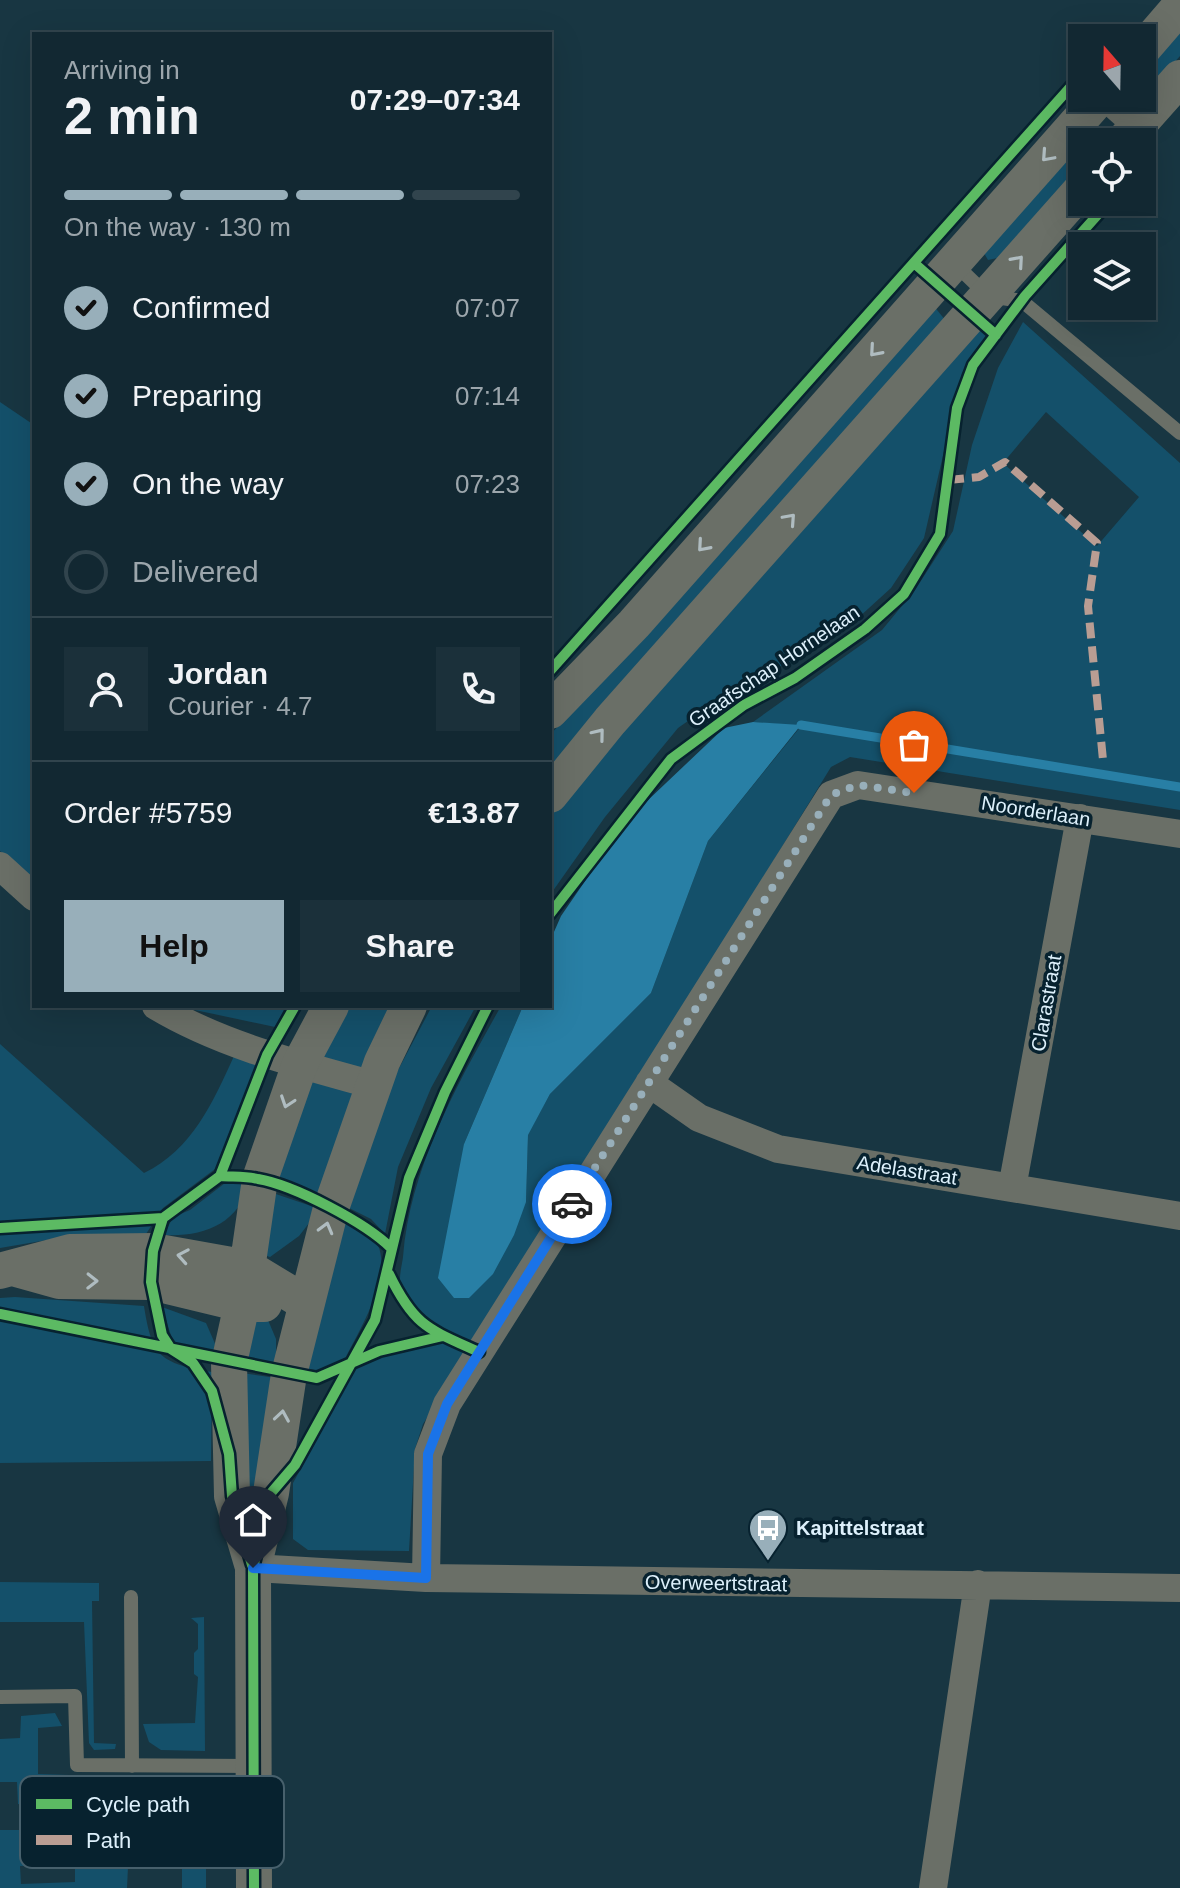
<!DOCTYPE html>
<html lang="en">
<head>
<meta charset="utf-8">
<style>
	body { margin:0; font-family:Helvetica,sans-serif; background:#1b303a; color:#f1f3f6; height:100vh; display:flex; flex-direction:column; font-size:30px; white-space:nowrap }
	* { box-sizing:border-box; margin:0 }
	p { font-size:26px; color:#9ca6ac }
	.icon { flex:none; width:44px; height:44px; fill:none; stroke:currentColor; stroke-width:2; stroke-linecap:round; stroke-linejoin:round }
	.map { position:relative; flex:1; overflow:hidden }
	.details { position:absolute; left:32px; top:32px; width:520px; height:976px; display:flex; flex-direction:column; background:#122832; border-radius:0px; box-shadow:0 8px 32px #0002,0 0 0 2px #31444d }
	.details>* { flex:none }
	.needle { width:52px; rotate:340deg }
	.buttons { position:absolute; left:1068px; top:24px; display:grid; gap:16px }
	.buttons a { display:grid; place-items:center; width:88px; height:88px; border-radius:0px; background:#122832; box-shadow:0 8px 32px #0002,0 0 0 2px #31444d; font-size:40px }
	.pin { position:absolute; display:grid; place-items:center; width:68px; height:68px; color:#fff; margin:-82px -34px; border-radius:50% 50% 50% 0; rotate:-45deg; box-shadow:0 0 8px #0007 }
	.pin .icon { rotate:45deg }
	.courier { position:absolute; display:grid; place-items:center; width:80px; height:80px; margin:-40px; border:6px solid #1a73e8; border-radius:50%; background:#fff; color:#222; box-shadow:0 2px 10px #0007 }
	.summary em { font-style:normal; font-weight:800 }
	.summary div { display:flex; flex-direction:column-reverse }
	.summary { display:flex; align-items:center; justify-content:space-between; height:136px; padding:0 32px }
	h1 { font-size:52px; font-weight:800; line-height:60px }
	.bar { display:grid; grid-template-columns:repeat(4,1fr); gap:12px 8px; align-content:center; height:96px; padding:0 32px }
	.bar i { height:10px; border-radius:6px; background:#31444d }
	.bar .active { background:#98afba }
	.bar p { grid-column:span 4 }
	.line { display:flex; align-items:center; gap:20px; padding:0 32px; border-top:2px solid #31444d }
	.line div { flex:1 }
	.round { display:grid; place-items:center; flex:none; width:84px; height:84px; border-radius:0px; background:#1b303a }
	ol { padding:0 32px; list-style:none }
	li { display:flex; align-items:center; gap:24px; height:88px }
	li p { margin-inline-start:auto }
	li .icon { padding:8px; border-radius:50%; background:#98afba; color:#111; stroke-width:4 }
	li:last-child { color:#9ca6ac }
	li i { width:44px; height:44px; border:4px solid #31444d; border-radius:50% }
	.action { display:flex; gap:16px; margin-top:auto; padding:16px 32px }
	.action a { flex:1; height:92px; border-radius:0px; background:#98afba; color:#111; font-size:32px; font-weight:800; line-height:92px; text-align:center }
	.action a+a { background:#1b303a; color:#f1f3f6 }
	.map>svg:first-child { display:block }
	.green { fill:#14506a; fill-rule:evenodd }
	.water { fill:#287fa5 }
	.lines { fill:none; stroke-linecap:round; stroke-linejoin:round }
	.stream { stroke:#287fa5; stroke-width:9 }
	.service { stroke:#6a6f67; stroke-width:14 }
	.minor { stroke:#6a6f67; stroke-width:28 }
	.tertiary { stroke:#6a6f67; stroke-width:36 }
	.quiet { stroke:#b99d93; stroke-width:8; stroke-dasharray:16 8; stroke-linecap:butt }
	.cycleway-casing { stroke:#07222f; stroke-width:15 }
	.cycleway { stroke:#5cba63; stroke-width:10 }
	.oneway { stroke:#afbcc0 }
	.done { stroke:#98afba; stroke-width:8; stroke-dasharray:0 14.4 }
	.route { stroke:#1a73e8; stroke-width:10 }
	.labels { text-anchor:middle; stroke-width:7; stroke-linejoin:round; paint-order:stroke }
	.street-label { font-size:20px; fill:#ddf0fb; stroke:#07222f }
	.poi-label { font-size:20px; font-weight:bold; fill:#ddf0fb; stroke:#07222f; text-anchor:start }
	.key { fill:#07222f; stroke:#47606c; stroke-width:2 }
	.key-label { font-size:22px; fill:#ddf0fb }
</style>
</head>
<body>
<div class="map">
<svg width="1180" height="1888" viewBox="0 0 1180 1888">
	<rect width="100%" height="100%" fill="#183642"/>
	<path class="green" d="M1180 26V56L1148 92 1142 93V69Z
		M1090 132 1096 135 1100 142H1082V166L1002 257 988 260 984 253Z
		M933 305 946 321 550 770V735Z
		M1023 322 1180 463V810L850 757 831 767 476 1346C448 1333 412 1319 401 1287 398 1279 402 1265 403 1257 410 1167 458 1083 501 1006H523L464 1144 526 1202 528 1134 550 1094 651 993 708 841 801 726 753 722 882 630 915 590 953 531 972 445 998 368ZM1046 412 1139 497 1097 546 1003 463Z
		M980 328 987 335 962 373 924 538 891 588 858 618 791 661 735 688 678 728 605 817 550 895V816L559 802Z
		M0 402 34 425V883L0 851Z
		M176 1006H286L275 1027Z
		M349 1006H397L324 1198 270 1179 314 1074Z
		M432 1006H476L431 1088 398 1167 385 1234 371 1219 345 1206 387 1091Z
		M0 1044 144 1173C192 1150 213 1102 234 1056L257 1061 242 1114 219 1166 163 1208 144 1237H65L0 1248Z
		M225 1183H250C238 1224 204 1237 164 1235L173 1217 190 1210Z
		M267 1191 320 1209 299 1236 270 1257 258 1253Z
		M339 1217C348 1221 359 1225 367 1231 404 1260 360 1328 345 1359L318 1370 299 1368Z
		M15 1297 144 1306C152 1358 161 1363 212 1372L211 1461 0 1463V1298Z
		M162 1307 206 1323 220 1355 173 1342Z
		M250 1316 268 1320 276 1339V1363L243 1356Z
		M442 1340 470 1350 423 1424 415 1449 409 1551 308 1550 293 1539V1483L358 1365 398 1349Z
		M242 1373 276 1378 258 1508 246 1515Z
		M0 1582 99 1583V1601H92L94 1743 116 1744 115 1749 94 1750 89 1743 84 1622H0Z
		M204 1617 205 1751 161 1750 149 1742 143 1724 195 1723 198 1677 194 1674V1653L198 1649V1624L191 1618Z
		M55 1713 62 1726 38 1728V1774L70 1775V1800L119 1799 120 1778 149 1779 150 1800H206V1888H182V1867H128L127 1888H0V1830H26V1805L18 1804 17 1782H0V1739L20 1738 21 1716ZM75 1865V1882L21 1884 20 1866Z"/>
	<path class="water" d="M753 722 801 725 708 841 651 993 550 1094 528 1135 526 1202 514 1235 493 1274 469 1298H454L438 1278 464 1144 523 1006H550V941L561 916 627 820 724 728Z"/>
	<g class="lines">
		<path class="stream" d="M801 725 1180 787"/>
		<path class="service" d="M1098 100 1133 131
			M954 263 988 296 1022 301 1180 433
			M131 1597 132 1766
			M0 1697 75 1696 77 1765 253 1766"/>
		<path class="minor" d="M0 866 34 897
			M156 1006C223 1046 299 1064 374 1085
			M649 1083 699 1118 778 1149 1180 1216
			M1012 1188 1080 818
			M253 1568 426 1578 1180 1588
			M426 1578 428 1454 447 1404 831 795 858 785 1180 834
			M933 1888 978 1584"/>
		<path class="tertiary" d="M1142 50 1180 6
			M1123 142 1180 78
			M550 711 634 624 1099 98
			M550 795 610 721 1082 189
			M16 1269 59 1281 151 1282 242 1304H264
			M0 1271 70 1252 153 1251 248 1268 306 1303
			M252 1564 232 1496 229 1363 242 1304 260 1179 300 1064 331 1006
			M254 1888 253 1568 271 1493 289 1374 331 1208 382 1062 409 1006"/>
		<path class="quiet" d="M948 480 979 477 1005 462 1097 543 1088 606 1103 760"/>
		<defs>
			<path id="cycleway" d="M914 263 996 335
				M550 671 1082 74
				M550 914 671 759 744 705 795 678 865 629 904 594 940 534 957 408 973 365 1025 296 1109 202
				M220 1176C233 1177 246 1176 258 1179 294 1185 366 1223 391 1248
				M0 1228 163 1218
				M389 1274C414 1326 428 1329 479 1352
				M0 1314 317 1378 379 1351 443 1336
				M252 1565 232 1496 229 1454 212 1391 193 1363 171 1349 162 1335 151 1282 153 1251 163 1218 220 1176 267 1055 295 1006
				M254 1888 253 1568 271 1493 295 1465 375 1320 409 1178 445 1092 488 1006"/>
		</defs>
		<use href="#cycleway" class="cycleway-casing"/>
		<use href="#cycleway" class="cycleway"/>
	</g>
	<defs><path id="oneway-chevron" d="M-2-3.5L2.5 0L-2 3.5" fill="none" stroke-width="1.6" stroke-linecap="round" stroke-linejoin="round" transform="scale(2)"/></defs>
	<g class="oneway">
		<use href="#oneway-chevron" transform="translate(1047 156) rotate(132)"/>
		<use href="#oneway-chevron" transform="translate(1018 261) rotate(-49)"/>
		<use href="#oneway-chevron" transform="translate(875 351) rotate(131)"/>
		<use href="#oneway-chevron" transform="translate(790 519) rotate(-48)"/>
		<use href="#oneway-chevron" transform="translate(703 546) rotate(131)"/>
		<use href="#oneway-chevron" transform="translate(599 734) rotate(-51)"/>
		<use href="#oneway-chevron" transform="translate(287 1102) rotate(109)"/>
		<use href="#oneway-chevron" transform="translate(326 1228) rotate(-75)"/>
		<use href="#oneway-chevron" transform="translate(183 1256) rotate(-170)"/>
		<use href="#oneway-chevron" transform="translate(92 1281) rotate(1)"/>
		<use href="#oneway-chevron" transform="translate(282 1416) rotate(-81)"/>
	</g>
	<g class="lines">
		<path class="done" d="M572 1204 831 795 858 785 914 793"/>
		<path class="route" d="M253 1568 426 1578 428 1454 447 1404 572 1204"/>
	</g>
	<defs>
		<symbol id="bus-pin" viewBox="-11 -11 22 30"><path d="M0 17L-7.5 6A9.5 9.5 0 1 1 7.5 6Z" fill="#98afba" stroke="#07222f"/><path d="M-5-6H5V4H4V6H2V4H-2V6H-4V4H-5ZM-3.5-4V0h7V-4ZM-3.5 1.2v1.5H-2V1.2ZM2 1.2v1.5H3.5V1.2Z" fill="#fff"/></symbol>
	</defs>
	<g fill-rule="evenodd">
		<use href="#bus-pin" x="746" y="1506" width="44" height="60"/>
	</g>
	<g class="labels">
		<g class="street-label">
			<text transform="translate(774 666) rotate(-34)" y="7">Graafschap Hornelaan</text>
			<text transform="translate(1036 811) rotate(9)" y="7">Noorderlaan</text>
			<text transform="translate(1046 1003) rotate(-80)" y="7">Clarastraat</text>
			<text transform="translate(907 1170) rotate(9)" y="7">Adelastraat</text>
			<text transform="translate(716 1583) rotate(1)" y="7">Overweertstraat</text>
		</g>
		<g class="poi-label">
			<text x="796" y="1535">Kapittelstraat</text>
		</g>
	</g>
	<rect x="20" y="1776" width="264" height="92" rx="12" class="key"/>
	<rect x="36" y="1799" width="36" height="10" fill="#5cba63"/>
	<rect x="36" y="1835" width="36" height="10" fill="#b99d93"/>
	<g class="key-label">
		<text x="86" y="1812">Cycle path</text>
		<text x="86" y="1848">Path</text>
	</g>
</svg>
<div class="buttons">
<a><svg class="needle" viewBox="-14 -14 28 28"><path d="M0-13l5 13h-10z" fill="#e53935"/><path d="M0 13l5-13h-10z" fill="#9ca6ac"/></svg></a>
<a><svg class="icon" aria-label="locate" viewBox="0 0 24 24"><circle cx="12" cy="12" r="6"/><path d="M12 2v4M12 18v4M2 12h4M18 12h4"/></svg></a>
<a><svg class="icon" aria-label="layers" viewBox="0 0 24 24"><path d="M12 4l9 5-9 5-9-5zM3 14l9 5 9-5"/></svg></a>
</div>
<div class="pin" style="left:914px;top:793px;background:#ea580c"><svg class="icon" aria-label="bag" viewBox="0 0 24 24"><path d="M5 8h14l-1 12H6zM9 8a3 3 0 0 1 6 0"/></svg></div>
<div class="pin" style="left:253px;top:1568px;background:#1f2937"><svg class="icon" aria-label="home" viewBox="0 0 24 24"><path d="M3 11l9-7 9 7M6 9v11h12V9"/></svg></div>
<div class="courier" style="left:572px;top:1204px"><svg class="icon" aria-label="car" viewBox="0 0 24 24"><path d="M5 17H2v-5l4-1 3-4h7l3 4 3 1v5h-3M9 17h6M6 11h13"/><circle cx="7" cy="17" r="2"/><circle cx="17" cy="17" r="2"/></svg></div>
<section class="details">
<div class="summary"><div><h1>2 min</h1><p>Arriving in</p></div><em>07:29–07:34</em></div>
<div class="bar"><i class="active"></i><i class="active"></i><i class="active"></i><i></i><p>On the way · 130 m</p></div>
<ol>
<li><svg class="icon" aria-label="check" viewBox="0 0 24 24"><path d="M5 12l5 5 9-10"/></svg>Confirmed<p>07:07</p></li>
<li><svg class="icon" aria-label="check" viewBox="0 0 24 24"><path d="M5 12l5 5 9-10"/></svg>Preparing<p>07:14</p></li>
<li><svg class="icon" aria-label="check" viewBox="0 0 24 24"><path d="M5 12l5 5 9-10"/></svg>On the way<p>07:23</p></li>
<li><i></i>Delivered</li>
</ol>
<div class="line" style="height:144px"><a class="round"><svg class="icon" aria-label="person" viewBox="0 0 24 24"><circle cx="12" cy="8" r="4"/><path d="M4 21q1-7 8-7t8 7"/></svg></a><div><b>Jordan</b><p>Courier · 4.7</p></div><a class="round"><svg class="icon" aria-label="phone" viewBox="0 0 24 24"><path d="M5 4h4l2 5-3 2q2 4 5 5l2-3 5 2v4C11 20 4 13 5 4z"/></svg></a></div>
<div class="line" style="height:104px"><div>Order #5759</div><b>€13.87</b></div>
<div class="action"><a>Help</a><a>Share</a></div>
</section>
</div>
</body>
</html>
